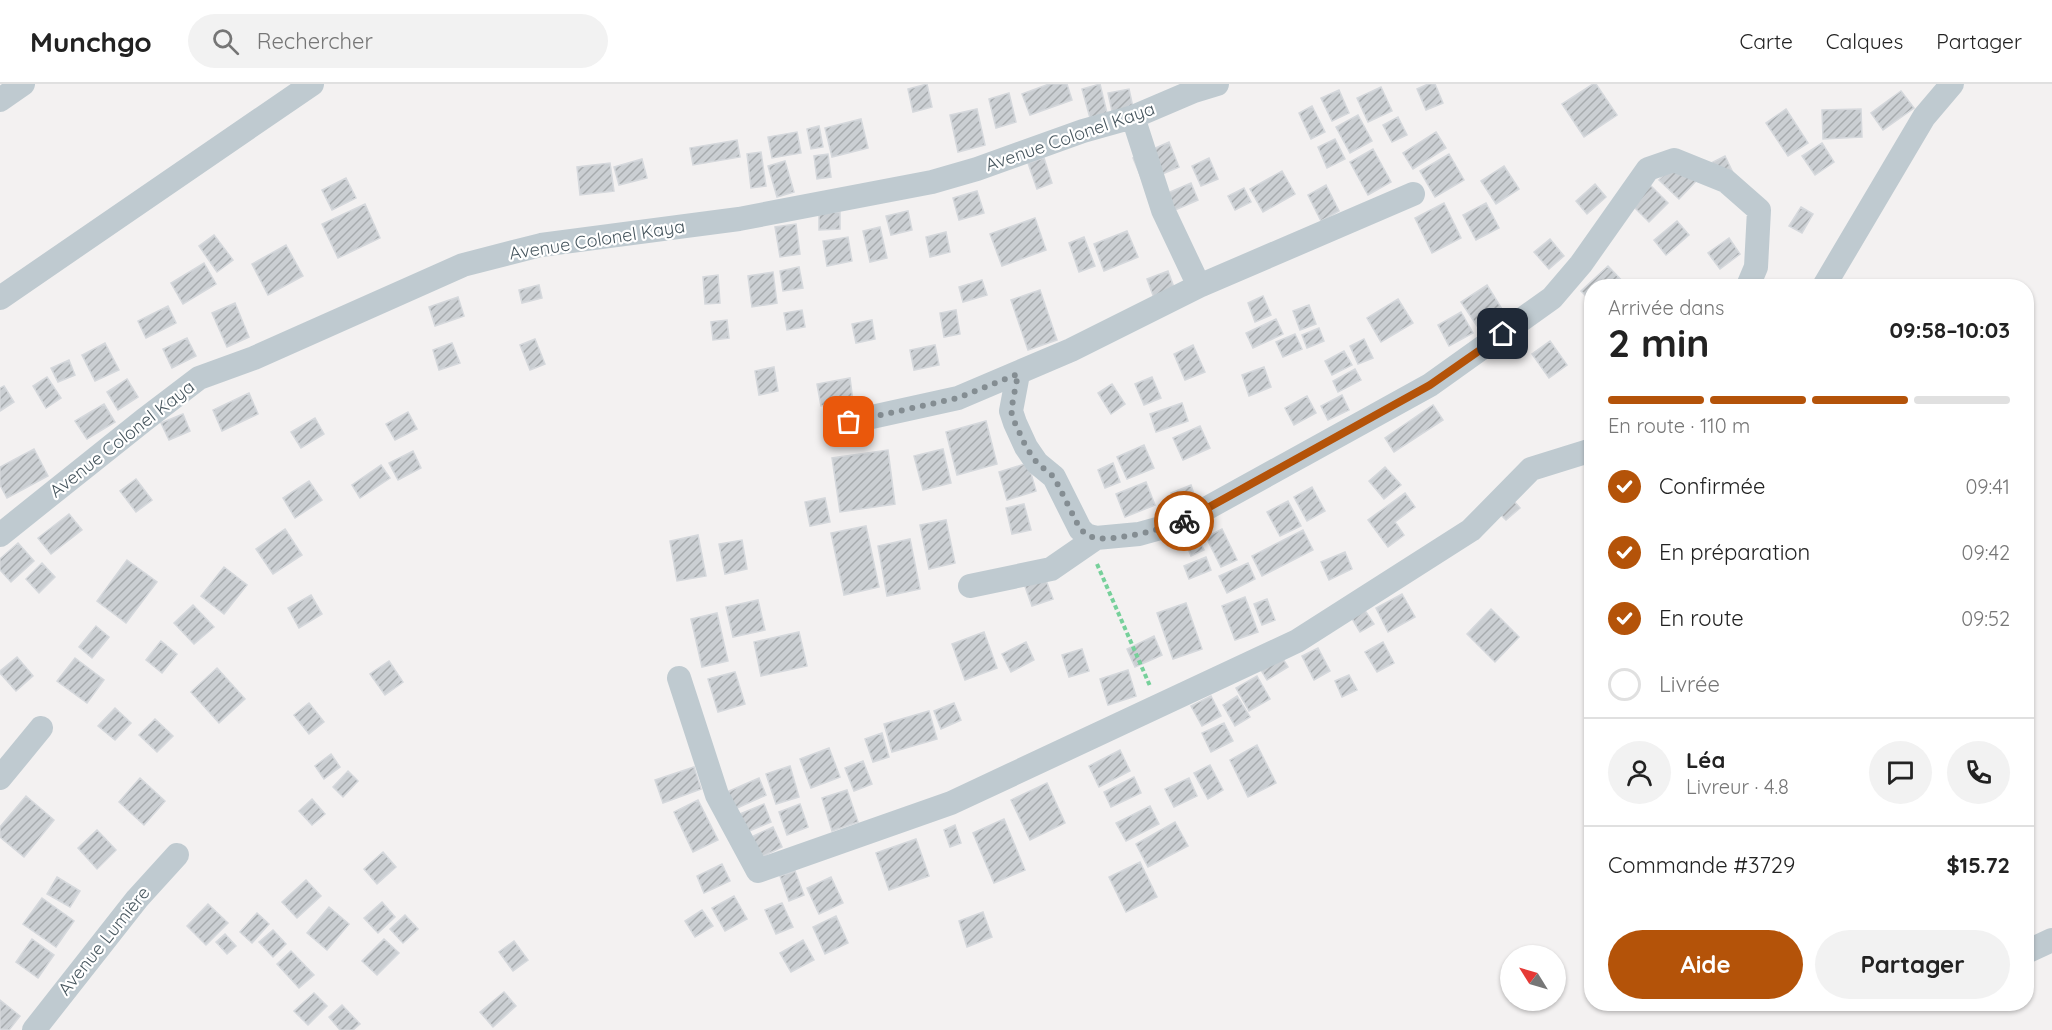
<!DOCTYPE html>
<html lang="fr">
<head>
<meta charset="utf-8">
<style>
	body { margin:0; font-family:Quicksand,sans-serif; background:#f2f2f2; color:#222; height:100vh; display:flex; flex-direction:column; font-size:22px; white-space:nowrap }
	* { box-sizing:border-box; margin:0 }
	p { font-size:20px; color:#767676 }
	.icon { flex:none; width:33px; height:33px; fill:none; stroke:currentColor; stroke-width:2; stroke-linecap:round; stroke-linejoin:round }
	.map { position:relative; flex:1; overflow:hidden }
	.side { position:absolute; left:1584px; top:195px; width:450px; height:732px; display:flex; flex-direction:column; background:#fff; border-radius:24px; box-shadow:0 2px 4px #0004 }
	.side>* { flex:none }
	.needle { width:39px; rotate:307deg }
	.buttons { position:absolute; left:1500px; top:861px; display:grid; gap:12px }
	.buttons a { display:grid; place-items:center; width:66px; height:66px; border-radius:50%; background:#fff; box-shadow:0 2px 4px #0004; font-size:30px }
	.pin { position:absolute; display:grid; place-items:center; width:51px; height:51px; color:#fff; margin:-26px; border-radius:12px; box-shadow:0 3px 9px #0006 }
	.courier { position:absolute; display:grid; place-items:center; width:60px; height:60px; margin:-30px; border:4px solid #b45309; border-radius:50%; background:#fff; color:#222; box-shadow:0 2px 8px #0007 }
	.head em { font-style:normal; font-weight:700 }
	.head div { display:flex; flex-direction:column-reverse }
	.head { display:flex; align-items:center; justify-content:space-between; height:102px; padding:0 24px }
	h1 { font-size:39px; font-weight:700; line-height:45px }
	.bar { display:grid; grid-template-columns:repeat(4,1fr); gap:9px 6px; align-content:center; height:72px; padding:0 24px }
	.bar i { height:8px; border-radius:4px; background:#e0e0e0 }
	.bar .on { background:#b45309 }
	.bar p { grid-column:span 4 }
	.line { display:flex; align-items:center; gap:15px; padding:0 24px; border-top:2px solid #e0e0e0 }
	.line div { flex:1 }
	.round { display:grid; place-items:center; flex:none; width:63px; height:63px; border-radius:32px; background:#f2f2f2 }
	ol { padding:0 24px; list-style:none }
	li { display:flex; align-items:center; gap:18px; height:66px }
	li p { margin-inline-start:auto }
	li .icon { padding:6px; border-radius:50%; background:#b45309; color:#fff; stroke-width:4 }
	li:last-child { color:#767676 }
	li i { width:33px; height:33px; border:3px solid #e0e0e0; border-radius:50% }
	.cta { display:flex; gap:12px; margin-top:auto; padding:12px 24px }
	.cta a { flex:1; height:69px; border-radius:36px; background:#b45309; color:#fff; font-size:24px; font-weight:700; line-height:69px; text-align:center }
	.cta a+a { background:#f2f2f2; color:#222 }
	header { display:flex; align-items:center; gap:36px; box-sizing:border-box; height:84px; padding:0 30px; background:#fff; border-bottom:2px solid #e0e0e0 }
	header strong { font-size:28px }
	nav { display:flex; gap:33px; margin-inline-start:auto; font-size:21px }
	.search { width:420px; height:54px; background:#f2f2f2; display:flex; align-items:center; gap:15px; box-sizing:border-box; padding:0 21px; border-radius:33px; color:#767676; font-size:22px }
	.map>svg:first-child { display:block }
	.building { fill:url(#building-hatch); stroke:#d5d8dc; stroke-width:1.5 }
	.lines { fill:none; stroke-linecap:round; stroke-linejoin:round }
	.path { stroke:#76d09a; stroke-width:4; stroke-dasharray:4.5 3; stroke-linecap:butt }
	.minor { stroke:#bfcad0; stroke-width:24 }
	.done { stroke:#848d92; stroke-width:6; stroke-dasharray:0 10.8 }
	.route { stroke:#b45309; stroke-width:8 }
	.labels { text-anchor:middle; stroke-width:4.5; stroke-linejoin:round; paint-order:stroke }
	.street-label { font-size:18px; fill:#48575f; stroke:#fff }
</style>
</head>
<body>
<header>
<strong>Munchgo</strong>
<div class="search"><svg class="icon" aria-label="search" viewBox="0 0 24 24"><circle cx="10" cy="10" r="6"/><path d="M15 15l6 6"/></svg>Rechercher</div>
<nav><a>Carte</a><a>Calques</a><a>Partager</a></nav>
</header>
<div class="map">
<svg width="2052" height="946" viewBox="0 0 2052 946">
	<defs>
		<pattern id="building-hatch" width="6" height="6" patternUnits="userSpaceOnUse" patternTransform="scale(1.5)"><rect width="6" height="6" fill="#cbcfd3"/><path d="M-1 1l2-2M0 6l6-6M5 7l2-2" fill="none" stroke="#a7abae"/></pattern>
	</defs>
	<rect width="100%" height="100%" fill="#f3f1f1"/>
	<path class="building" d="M927 0 932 23 913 28 908 5Z
		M1049 0H1067L1072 16 1030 31 1022 10Z
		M1100 0 1107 29 1090 34 1082 5Z
		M1428 0H1435L1443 19 1426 26 1417 5Z
		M1593 0H1596L1617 31 1584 53 1562 20Z
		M1381 3 1392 27 1368 38 1357 14Z
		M1129 5 1134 28 1113 32 1108 9Z
		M1339 6 1349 29 1332 37 1321 14Z
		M1901 7 1914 24 1883 46 1871 29Z
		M1009 9 1016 38 996 44 989 15Z
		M1312 22 1325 48 1311 55 1299 29Z
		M977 25 985 61 958 68 950 31Z
		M1786 25 1808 59 1788 72 1766 39Z
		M1861 25 1862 53 1823 55 1822 26Z
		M1358 31 1372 57 1350 69 1336 43Z
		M1398 33 1407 51 1392 58 1383 41Z
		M861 35 868 64 832 73 825 44Z
		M819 42 823 63 811 65 807 45Z
		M797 48 801 69 772 74 768 53Z
		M1436 48 1446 64 1413 85 1403 69Z
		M1335 55 1345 75 1327 84 1318 63Z
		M737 56 740 73 693 81 690 64Z
		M1169 58 1179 83 1143 98 1133 74Z
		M1822 59 1834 78 1815 91 1802 72Z
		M1373 65 1391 98 1368 111 1350 78Z
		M761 68 766 102 751 104 747 70Z
		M828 70 831 93 817 95 814 72Z
		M1449 70 1464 96 1435 113 1420 87Z
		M1725 72 1737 97 1711 79Z
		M1044 74 1052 99 1037 105 1028 79Z
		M1209 74 1218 95 1201 102 1192 82Z
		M642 75 647 94 619 101 614 83Z
		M1678 76 1698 95 1679 115 1659 96Z
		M785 77 794 108 777 113 768 82Z
		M610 79 614 107 580 111 577 83Z
		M1504 82 1519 105 1496 120 1481 97Z
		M1282 87 1295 110 1263 128 1250 105Z
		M346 94 356 114 332 126 322 106Z
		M1191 99 1198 116 1175 126 1168 109Z
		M1595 100 1606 113 1587 130 1576 117Z
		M1649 100 1668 119 1649 138 1630 119Z
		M1326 101 1339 127 1321 137 1308 111Z
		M1244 104 1251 118 1235 126 1228 112Z
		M977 107 984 129 959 136 953 114Z
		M1444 119 1461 154 1432 169 1415 134Z
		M1486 119 1499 144 1476 156 1463 131Z
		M365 120 380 154 338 174 322 140Z
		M1801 123 1813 130 1802 149 1789 142Z
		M908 127 912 146 891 151 886 132Z
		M840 128V145L819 146V129Z
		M1035 134 1046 166 1002 182 990 150Z
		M1677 137 1689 151 1666 171 1654 156Z
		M796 140 800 170 780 173 775 143Z
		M880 143 887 174 870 178 863 147Z
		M1127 147 1138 173 1104 187 1094 160Z
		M946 148 950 168 930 173 926 153Z
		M214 151 233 176 217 188 199 162Z
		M848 153 852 177 827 182 823 157Z
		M1084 153 1095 182 1079 188 1069 159Z
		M1729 154 1740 170 1720 185 1708 169Z
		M1550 155 1564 172 1549 185 1534 168Z
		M286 161 303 192 268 211 252 180Z
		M204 179 216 200 183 220 171 199Z
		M1608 182 1627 202H1592V218L1581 207Z
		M799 183 803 204 783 207 780 187Z
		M1168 187 1175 206 1154 214 1147 195Z
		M773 188 777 219 752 223 748 192Z
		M718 191 720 219 705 220 703 193Z
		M982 196 987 211 963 218 959 203Z
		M539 201 542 214 522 219 519 206Z
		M1487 201 1502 225 1477 242 1461 218Z
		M1040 206 1057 256 1028 266 1011 216Z
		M1263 212 1271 231 1255 238 1248 219Z
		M458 213 464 232 435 242 429 223Z
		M1398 215 1413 239 1381 258 1367 234Z
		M235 219 249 253 227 263 212 229Z
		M1309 221 1316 240 1300 246 1293 227Z
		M168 222 176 239 146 254 138 237Z
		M802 226 805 243 787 246 784 229Z
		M956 226 960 250 944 253 940 229Z
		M1461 228 1473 249 1449 262 1438 241Z
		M1276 235 1283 250 1253 264 1246 249Z
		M727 236 729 254 713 256 711 238Z
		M872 236 875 255 856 259 852 240Z
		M1319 244 1324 257 1307 264 1302 251Z
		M1295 250 1302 265 1283 273 1276 258Z
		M187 254 196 272 172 284 163 265Z
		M535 255 545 280 530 286 520 261Z
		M1364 255 1373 274 1358 280 1350 262Z
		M1550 257 1567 281 1549 294 1532 270Z
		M105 259 119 286 95 297 82 271Z
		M452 259 460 279 439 286 433 266Z
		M935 261 939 281 914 286 910 266Z
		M1193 261 1205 288 1185 296 1174 270Z
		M1344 267 1352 281 1332 291 1325 277Z
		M69 276 75 291 58 298 51 284Z
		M774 283 778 307 759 311 755 287Z
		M1264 283 1271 303 1249 312 1242 291Z
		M1355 285 1361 296 1338 308 1333 297Z
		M47 293 61 314 46 324 33 302Z
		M1152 293 1161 314 1144 321 1135 300Z
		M850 294 853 317 821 322 817 300Z
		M127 295 138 313 118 326 107 308Z
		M1112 300 1125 320 1111 330 1098 309Z
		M4 302 14 318 0 327V304Z
		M249 309 258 330 222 347 213 326Z
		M1342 311 1349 326 1328 336 1321 322Z
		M1307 312 1316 329 1294 341 1285 324Z
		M1182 319 1188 337 1156 348 1150 330Z
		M104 320 115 338 87 355 75 337Z
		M1433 321 1443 336 1394 368 1385 354Z
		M408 328 417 345 395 356 386 340Z
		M183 330 190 347 169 356 161 339Z
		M315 334 324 350 301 364 291 348Z
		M986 337 997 380 957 391 946 348Z
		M1200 342 1210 364 1183 376 1173 354Z
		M1144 361 1154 384 1127 395 1117 373Z
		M34 365 48 392 7 414 0 401V383Z
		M943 365 951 399 923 406 914 372Z
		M888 366 895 420 840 428 832 374Z
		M413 367 421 384 398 396 389 379Z
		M1028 379 1036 407 1007 416 999 388Z
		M1113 379 1120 398 1105 404 1098 386Z
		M381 381 390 394 360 414 352 401Z
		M1385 383 1401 401 1384 415 1369 397Z
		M136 395 152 416 136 428 120 407Z
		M309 397 322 416 295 434 283 414Z
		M1146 398 1155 421 1125 433 1116 410Z
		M1191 401 1196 416 1176 424 1171 409Z
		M1312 403 1325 427 1307 437 1294 413Z
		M1405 409 1415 423 1395 438 1404 451 1388 463 1368 436Z
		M825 414 830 438 810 442 805 418Z
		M1512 415 1520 424 1506 436 1497 427Z
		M1288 417 1301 442 1280 452 1267 428Z
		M1024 420 1031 446 1012 450 1006 424Z
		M69 430 82 446 51 470 38 454Z
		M946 436 955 479 929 485 920 441Z
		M866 442 879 503 844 511 831 449Z
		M285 445 302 471 273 490 256 465Z
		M1222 445 1237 476 1221 483 1206 453Z
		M1303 446 1313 466 1262 492 1252 472Z
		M1196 450 1204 466 1191 472 1184 455Z
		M698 451 706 492 677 497 670 457Z
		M910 455 920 505 887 512 878 462Z
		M742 456 747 485 725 490 719 460Z
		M18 459 34 477 11 498 0 486V475Z
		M1345 468 1352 485 1329 496 1321 478Z
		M1206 473 1211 486 1189 495 1184 482Z
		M127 476 157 498 126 539 97 517Z
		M42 479 55 493 39 509 26 495Z
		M1248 479 1255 495 1227 509 1219 492Z
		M224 483 247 501 224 530 201 512Z
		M1043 488 1053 515 1032 522 1023 497Z
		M1402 510 1415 533 1388 548 1376 524Z
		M311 511 322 530 299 544 288 524Z
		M1245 513 1258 548 1235 556 1222 522Z
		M1267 515 1275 536 1262 541 1254 520Z
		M758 516 765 546 733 553 726 523Z
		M1186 519 1202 565 1173 575 1157 529Z
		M193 521 214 543 194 560 174 539Z
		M1364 525 1374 540 1360 548 1351 533Z
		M1491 525 1519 553 1495 578 1467 550Z
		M717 529 728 577 702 583 691 535Z
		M96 542 109 553 92 574 79 563Z
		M799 548 807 582 761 592 754 558Z
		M984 548 997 584 965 596 952 560Z
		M1154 552 1162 571 1135 583 1127 565Z
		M161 557 177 570 162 589 146 576Z
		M1026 558 1034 576 1011 588 1002 570Z
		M1383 558 1394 579 1377 588 1365 568Z
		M1318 564 1330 587 1314 596 1302 572Z
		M1082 565 1089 587 1069 593 1062 571Z
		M1280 570 1288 583 1267 596 1259 583Z
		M17 573 33 592 16 607 0 589V587Z
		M75 574 104 596 87 619 57 597Z
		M389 577 403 598 385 611 370 590Z
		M217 584 245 615 219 639 191 608Z
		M1128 586 1136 612 1108 621 1100 595Z
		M735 588 745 620 718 628 708 595Z
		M1349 591 1357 606 1342 613 1335 597Z
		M1257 592 1270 615 1249 627 1236 604Z
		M1211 612 1221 632 1202 642 1191 622Z
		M1237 612 1250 633 1235 642 1223 621Z
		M309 619 324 638 309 650 294 631Z
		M954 619 961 636 941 645 934 627Z
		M115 624 131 639 115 656 98 642Z
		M929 627 937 655 892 668 884 640Z
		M155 635 173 652 157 668 139 651Z
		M1224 639 1233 657 1211 668 1202 649Z
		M882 649 889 673 873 678 865 655Z
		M1257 661 1276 699 1248 713 1230 676Z
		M829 664 840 693 811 704 800 675Z
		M1120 666 1130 687 1099 703 1089 682Z
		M331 670 340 683 324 695 315 682Z
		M863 677 872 700 854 707 845 684Z
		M1210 681 1223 706 1208 715 1194 689Z
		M790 682 799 713 776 720 766 690Z
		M694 683 701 705 663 719 655 696Z
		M348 687 358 697 343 713 333 703Z
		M1134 693 1141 709 1111 723 1104 708Z
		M140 694 165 717 144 741 119 718Z
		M759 694 766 711 735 725 727 708Z
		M1189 694 1197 712 1174 723 1165 705Z
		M1047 699 1065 739 1030 756 1011 716Z
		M847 706 858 738 832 747 822 714Z
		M26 712 54 736 24 773 0 753V743Z
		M312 715 325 730 312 741 299 727Z
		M698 716 718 756 693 768 674 728Z
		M764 720 771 738 742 750 735 732Z
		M800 720 808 743 787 751 779 728Z
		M1150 722 1159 740 1126 757 1116 739Z
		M1004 735 1025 786 994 799 973 749Z
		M1175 738 1188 762 1148 783 1136 760Z
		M955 741 961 759 950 763 944 746Z
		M773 743 782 763 759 774 749 754Z
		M97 746 116 766 97 785 78 764Z
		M916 755 929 792 889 806 876 769Z
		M383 768 396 783 377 800 364 785Z
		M1140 778 1157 813 1126 828 1109 793Z
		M722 780 730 797 704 809 697 792Z
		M795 787 804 811 789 817 780 792Z
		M57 793 80 807 70 823 47 810Z
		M831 793 843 819 819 830 807 804Z
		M306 796 321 812 297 834 282 818Z
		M734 812 747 835 725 847 712 824Z
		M42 814 74 837 56 863 23 840Z
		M382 818 395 833 378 849 364 834Z
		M782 819 793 843 776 850 765 826Z
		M208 820 228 839 206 861 187 842Z
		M329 823 349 840 327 866 307 849Z
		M702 826 713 842 695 853 685 837Z
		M983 828 992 853 967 863 959 837Z
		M257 829 269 840 252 859 240 848Z
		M405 831 418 845 403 859 390 845Z
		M836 832 848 859 825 870 813 843Z
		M273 846 286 860 273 873 259 858Z
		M225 850 236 862 227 870 216 858Z
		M32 855 54 871 38 894 16 878Z
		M384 855 399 869 377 891 362 877Z
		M803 856 814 876 791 888 780 869Z
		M514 857 528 876 513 887 499 868Z
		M291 867 314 891 299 904 277 880Z
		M504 908 516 922 493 943 480 928Z
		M314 909 327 922 308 941 294 927Z
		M0 916 20 932 9 946 0 945Z
		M342 921 360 940 353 946H340L329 933Z"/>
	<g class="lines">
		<path class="path" d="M1097 480 1150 602"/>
		<path class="minor" d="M0 16 23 0
			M1133 33 1163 126 1199 202
			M1824 202 1924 33 1952 0
			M0 214 312 0
			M1018 290 1011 327 1015 339 1026 363 1037 379 1054 393 1080 445 1086 451 1096 454 1139 450 1182 438 1430 301 1552 214 1581 180 1648 85 1674 76 1726 97 1759 126 1756 183 1748 202
			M849 338 958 314 1071 266 1199 202 1413 110
			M0 451 144 336 199 294 254 274 463 181 541 161 739 135 932 98 977 85 1083 47 1133 33 1194 7 1217 0
			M970 502 1051 485 1096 454
			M679 594 717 711 758 787 951 719 1297 557 1471 446 1531 385 1592 366
			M0 694 41 644
			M2026 868 2052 856
			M34 946 137 815 177 771"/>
	</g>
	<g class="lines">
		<path class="done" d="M849 338 958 314 1018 290 1011 327 1015 339 1026 363 1037 379 1054 393 1080 445C1085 449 1089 453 1096 454 1117 457 1164 445 1184 437"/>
		<path class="route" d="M1184 437 1430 301 1503 250"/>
	</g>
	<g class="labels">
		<g class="street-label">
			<text transform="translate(1070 53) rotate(-19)" y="6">Avenue Colonel Kaya</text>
			<text transform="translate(597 156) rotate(-9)" y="6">Avenue Colonel Kaya</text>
			<text transform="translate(122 355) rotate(-38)" y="6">Avenue Colonel Kaya</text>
			<text transform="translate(104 857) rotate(-51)" y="6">Avenue Lumière</text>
		</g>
	</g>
</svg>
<div class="buttons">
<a><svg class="needle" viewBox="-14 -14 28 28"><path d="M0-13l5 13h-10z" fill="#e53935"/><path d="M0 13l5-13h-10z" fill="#767676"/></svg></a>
</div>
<div class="pin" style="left:849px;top:338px;background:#ea580c"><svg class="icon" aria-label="bag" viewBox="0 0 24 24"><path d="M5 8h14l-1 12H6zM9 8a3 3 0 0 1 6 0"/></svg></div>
<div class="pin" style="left:1503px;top:250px;background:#1f2937"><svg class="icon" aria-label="home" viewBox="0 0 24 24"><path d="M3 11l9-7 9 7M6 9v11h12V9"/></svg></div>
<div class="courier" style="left:1184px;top:437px"><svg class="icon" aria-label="bike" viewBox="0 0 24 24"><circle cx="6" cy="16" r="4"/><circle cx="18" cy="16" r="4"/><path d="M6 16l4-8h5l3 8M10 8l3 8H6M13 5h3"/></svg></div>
<section class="side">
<div class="head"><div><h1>2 min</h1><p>Arrivée dans</p></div><em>09:58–10:03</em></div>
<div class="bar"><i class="on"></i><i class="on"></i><i class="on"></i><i></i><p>En route · 110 m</p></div>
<ol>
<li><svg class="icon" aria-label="check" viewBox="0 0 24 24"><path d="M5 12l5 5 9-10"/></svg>Confirmée<p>09:41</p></li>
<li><svg class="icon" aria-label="check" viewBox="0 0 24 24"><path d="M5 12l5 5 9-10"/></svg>En préparation<p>09:42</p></li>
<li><svg class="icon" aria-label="check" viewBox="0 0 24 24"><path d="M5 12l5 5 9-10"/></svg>En route<p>09:52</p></li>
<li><i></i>Livrée</li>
</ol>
<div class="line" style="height:108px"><a class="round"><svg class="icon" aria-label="person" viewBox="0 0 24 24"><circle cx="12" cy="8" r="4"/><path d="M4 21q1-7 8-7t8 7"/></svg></a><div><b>Léa</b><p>Livreur · 4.8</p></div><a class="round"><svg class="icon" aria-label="chat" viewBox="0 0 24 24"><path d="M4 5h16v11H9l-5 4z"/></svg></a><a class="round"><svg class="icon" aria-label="phone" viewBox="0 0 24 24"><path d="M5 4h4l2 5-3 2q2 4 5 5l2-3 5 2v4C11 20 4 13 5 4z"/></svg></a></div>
<div class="line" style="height:78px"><div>Commande #3729</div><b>$15.72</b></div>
<div class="cta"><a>Aide</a><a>Partager</a></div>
</section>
</div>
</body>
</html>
